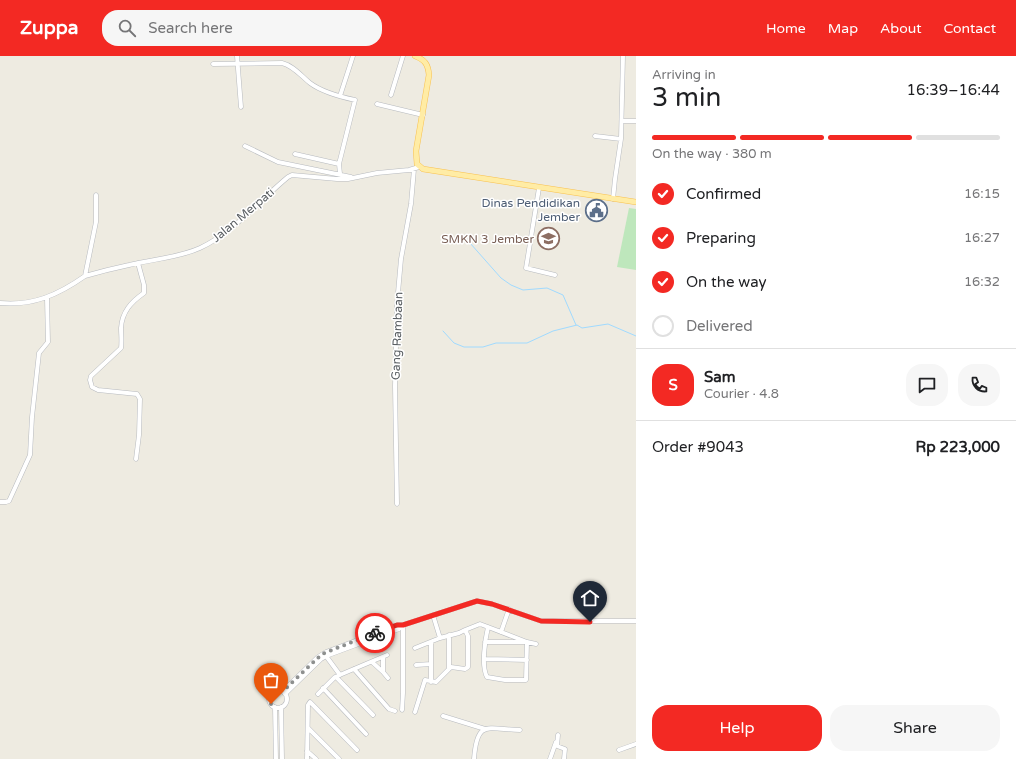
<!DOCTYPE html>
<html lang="en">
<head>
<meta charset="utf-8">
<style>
	body { margin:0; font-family:"Varela Round",sans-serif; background:#f6f6f6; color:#202124; height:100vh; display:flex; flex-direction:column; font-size:15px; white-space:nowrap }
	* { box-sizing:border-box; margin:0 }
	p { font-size:13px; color:#757577 }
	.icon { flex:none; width:22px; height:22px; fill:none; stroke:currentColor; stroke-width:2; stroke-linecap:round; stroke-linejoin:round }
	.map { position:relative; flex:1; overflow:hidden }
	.drawer { display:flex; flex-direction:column; background:#fff; width:380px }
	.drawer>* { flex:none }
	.pin { position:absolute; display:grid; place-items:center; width:34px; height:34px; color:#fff; margin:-41px -17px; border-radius:50% 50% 50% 0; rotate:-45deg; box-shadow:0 0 4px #0007 }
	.pin .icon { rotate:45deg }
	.courier { position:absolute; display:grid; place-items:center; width:40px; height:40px; margin:-20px; border:3px solid #f32923; border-radius:50%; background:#fff; color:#222; box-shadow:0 1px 5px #0007 }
	.overview em { font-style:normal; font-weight:600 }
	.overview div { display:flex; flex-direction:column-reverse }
	.overview { display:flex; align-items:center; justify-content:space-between; height:68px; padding:0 16px }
	h1 { font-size:26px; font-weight:600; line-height:30px }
	.bar { display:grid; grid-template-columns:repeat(4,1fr); gap:6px 4px; align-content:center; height:48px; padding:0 16px }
	.bar i { height:5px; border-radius:3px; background:#e0e0e0 }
	.bar .active { background:#f32923 }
	.bar p { grid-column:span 4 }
	.line { display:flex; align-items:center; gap:10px; padding:0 16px; border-top:1px solid #e0e0e0 }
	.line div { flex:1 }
	.round { display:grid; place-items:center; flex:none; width:42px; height:42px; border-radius:16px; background:#f6f6f6 }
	ol { padding:0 16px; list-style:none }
	li { display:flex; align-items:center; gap:12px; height:44px }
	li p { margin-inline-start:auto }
	li .icon { padding:4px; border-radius:50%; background:#f32923; color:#fff; stroke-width:4 }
	li:last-child { color:#757577 }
	li i { width:22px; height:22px; border:2px solid #e0e0e0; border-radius:50% }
	.button { display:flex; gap:8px; margin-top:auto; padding:8px 16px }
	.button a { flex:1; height:46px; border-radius:16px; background:#f32923; color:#fff; font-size:16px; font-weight:600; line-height:46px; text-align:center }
	.button a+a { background:#f6f6f6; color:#202124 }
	header { display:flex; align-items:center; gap:24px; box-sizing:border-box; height:56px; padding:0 20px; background:#f32923; color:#fff }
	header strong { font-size:19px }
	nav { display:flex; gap:22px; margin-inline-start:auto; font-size:14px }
	.search { width:280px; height:36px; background:#f6f6f6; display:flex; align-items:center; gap:10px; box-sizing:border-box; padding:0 14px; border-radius:16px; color:#757577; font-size:15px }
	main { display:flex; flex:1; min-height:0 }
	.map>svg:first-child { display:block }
	.green { fill:#bee7bc }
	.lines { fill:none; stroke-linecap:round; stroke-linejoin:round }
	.stream { stroke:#a0daff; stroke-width:1 }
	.minor-casing { stroke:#b7babf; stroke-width:5 }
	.major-casing { stroke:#f9c14f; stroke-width:6 }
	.minor { stroke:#fff; stroke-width:4 }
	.major { stroke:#ffeca5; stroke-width:5 }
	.done { stroke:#8e908f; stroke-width:4; stroke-dasharray:0 7.2 }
	.route { stroke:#f32923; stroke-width:5 }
	.labels { text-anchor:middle; stroke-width:3; stroke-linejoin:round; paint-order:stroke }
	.service-label { font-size:12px; fill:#4e5e75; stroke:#fff; text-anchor:end }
	.street-label { font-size:12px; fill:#5a5f63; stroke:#fff }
	.education-label { font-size:12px; fill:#785e54; stroke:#fff; text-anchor:end }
</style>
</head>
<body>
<header>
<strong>Zuppa</strong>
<div class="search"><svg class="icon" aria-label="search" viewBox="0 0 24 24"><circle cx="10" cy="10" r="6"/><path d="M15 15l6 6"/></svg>Search here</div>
<nav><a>Home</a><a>Map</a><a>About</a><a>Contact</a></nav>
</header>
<main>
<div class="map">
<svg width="636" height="703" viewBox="0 0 636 703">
	<rect width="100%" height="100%" fill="#eeebe1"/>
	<path class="green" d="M629 152 636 153V214L617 211Z"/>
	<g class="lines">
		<path class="stream" d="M470 187 501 222 511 229 523 234 547 232 563 239 576 269
			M443 275 454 287 464 291H483L496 287H527L553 275 577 269 582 272 608 268 636 280"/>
		<defs>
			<path id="minor" d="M237 0 241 51
				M213 8 282 7C294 10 301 20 310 27 322 36 341 41 355 44L339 108 340 118
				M391 39 403 0
				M340 40 353 0
				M377 48 423 59
				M622 65H636
				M595 80 621 83
				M245 90 278 106 351 121
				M295 98 339 108
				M539 132 526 212 555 219
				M613 143 615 123 621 83 623 0
				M85 220 96 166V139
				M0 247C33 250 58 239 85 220 99 216 115 212 129 209 153 203 178 202 200 192 233 177 260 144 288 121L292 119 337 123H348L377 117 409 114 419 111
				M136 403 139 379 140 343 137 338 98 334 92 331 90 324 91 320 121 292C122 285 121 278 121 272 122 256 131 246 144 237V229L138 207
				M0 446H6L9 445 30 399 32 361 39 297 48 286 47 242
				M397 448 395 330 397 248 401 203 411 148 414 113
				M488 571 527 586 526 624H505L487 621C481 610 485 584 488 571Z
				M465 574 480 568 488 571
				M501 576 509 553
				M449 579V613
				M431 586V626
				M485 586H527L536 588
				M415 592 440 582 433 559
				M326 600 340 619
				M485 603 527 604
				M372 606 383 616V601
				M416 609 431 608
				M354 613 389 653 395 655
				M383 616 388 622
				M336 621 373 659
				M323 632 366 678
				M269 643a9 9 0 1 1 18 0a9 9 0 1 1-18 0Z
				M283 635 318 601 326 596 397 569H403L477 545 492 548 541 565H636
				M285 638 321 603 326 600 399 573 403 569
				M318 638 335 621 387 599
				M275 651 276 703
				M281 651 282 703
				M402 654 403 637V569
				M415 656 425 624 436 626 451 611 465 613 468 611V580L465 574 459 577 440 582
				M443 660 485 673
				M308 672 339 703
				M558 679 557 690 565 693 564 703
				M619 694 636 688
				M307 695 316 703
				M307 703 308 649 310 646 357 694
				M474 703C477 663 487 673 520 674
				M550 703 556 686"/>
			<path id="major" d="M415 0C425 4 428 8 429 19L416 95 417 108 423 113 636 146"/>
		</defs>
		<use href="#minor" class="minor-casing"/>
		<use href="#major" class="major-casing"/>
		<use href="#minor" class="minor"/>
		<use href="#major" class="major"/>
	</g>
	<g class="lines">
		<path class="done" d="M271 648 270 642C271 635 277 633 283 635L322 598 375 577"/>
		<path class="route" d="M375 577 397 569H403L477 545 492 548 541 565 590 566"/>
	</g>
	<defs>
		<symbol id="civic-ring" viewBox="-11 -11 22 22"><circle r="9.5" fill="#fff" stroke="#5c6f8a" stroke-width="1.5"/><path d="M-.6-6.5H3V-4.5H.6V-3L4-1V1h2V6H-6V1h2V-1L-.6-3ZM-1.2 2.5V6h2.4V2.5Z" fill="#5c6f8a"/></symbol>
		<symbol id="school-ring" viewBox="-11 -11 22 22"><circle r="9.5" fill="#fff" stroke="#8d6e63" stroke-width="1.5"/><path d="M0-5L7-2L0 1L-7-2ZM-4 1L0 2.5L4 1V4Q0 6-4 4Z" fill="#8d6e63"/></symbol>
	</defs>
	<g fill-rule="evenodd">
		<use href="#civic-ring" x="584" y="142" width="25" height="25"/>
		<use href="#school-ring" x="536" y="170" width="25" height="25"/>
	</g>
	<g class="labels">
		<g class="service-label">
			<text x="580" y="151">Dinas Pendidikan<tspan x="580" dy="14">Jember</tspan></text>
		</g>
		<g class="street-label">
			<text transform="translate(243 159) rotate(-40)" y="4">Jalan Merpati</text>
			<text transform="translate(397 280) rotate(-88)" y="4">Gang Rambaan</text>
		</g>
		<g class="education-label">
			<text x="534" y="187">SMKN 3 Jember</text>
		</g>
	</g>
</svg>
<div class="pin" style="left:271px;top:648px;background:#ea580c"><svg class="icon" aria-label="bag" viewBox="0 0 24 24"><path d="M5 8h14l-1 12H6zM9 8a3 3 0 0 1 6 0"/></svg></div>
<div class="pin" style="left:590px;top:566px;background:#1f2937"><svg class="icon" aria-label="home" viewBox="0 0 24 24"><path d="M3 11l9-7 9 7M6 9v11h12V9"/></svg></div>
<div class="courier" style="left:375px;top:577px"><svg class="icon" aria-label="bike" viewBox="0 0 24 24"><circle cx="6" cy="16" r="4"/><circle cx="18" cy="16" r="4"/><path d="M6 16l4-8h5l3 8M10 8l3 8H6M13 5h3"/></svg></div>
</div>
<section class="drawer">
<div class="overview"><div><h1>3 min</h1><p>Arriving in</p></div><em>16:39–16:44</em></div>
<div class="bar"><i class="active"></i><i class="active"></i><i class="active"></i><i></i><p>On the way · 380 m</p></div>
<ol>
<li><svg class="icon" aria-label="check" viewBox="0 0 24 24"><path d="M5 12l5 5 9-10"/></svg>Confirmed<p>16:15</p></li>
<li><svg class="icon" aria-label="check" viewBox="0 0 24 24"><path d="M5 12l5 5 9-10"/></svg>Preparing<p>16:27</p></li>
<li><svg class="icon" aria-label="check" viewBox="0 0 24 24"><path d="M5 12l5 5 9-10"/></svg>On the way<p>16:32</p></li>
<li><i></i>Delivered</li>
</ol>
<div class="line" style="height:72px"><b class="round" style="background:#f32923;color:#fff">S</b><div><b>Sam</b><p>Courier · 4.8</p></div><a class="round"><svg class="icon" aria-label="chat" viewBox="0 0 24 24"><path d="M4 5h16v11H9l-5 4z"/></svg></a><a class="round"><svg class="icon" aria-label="phone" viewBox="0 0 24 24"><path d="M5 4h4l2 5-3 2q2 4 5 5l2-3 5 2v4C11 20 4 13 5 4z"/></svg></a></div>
<div class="line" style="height:52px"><div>Order #9043</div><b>Rp 223,000</b></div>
<div class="button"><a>Help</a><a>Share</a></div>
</section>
</main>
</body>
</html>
